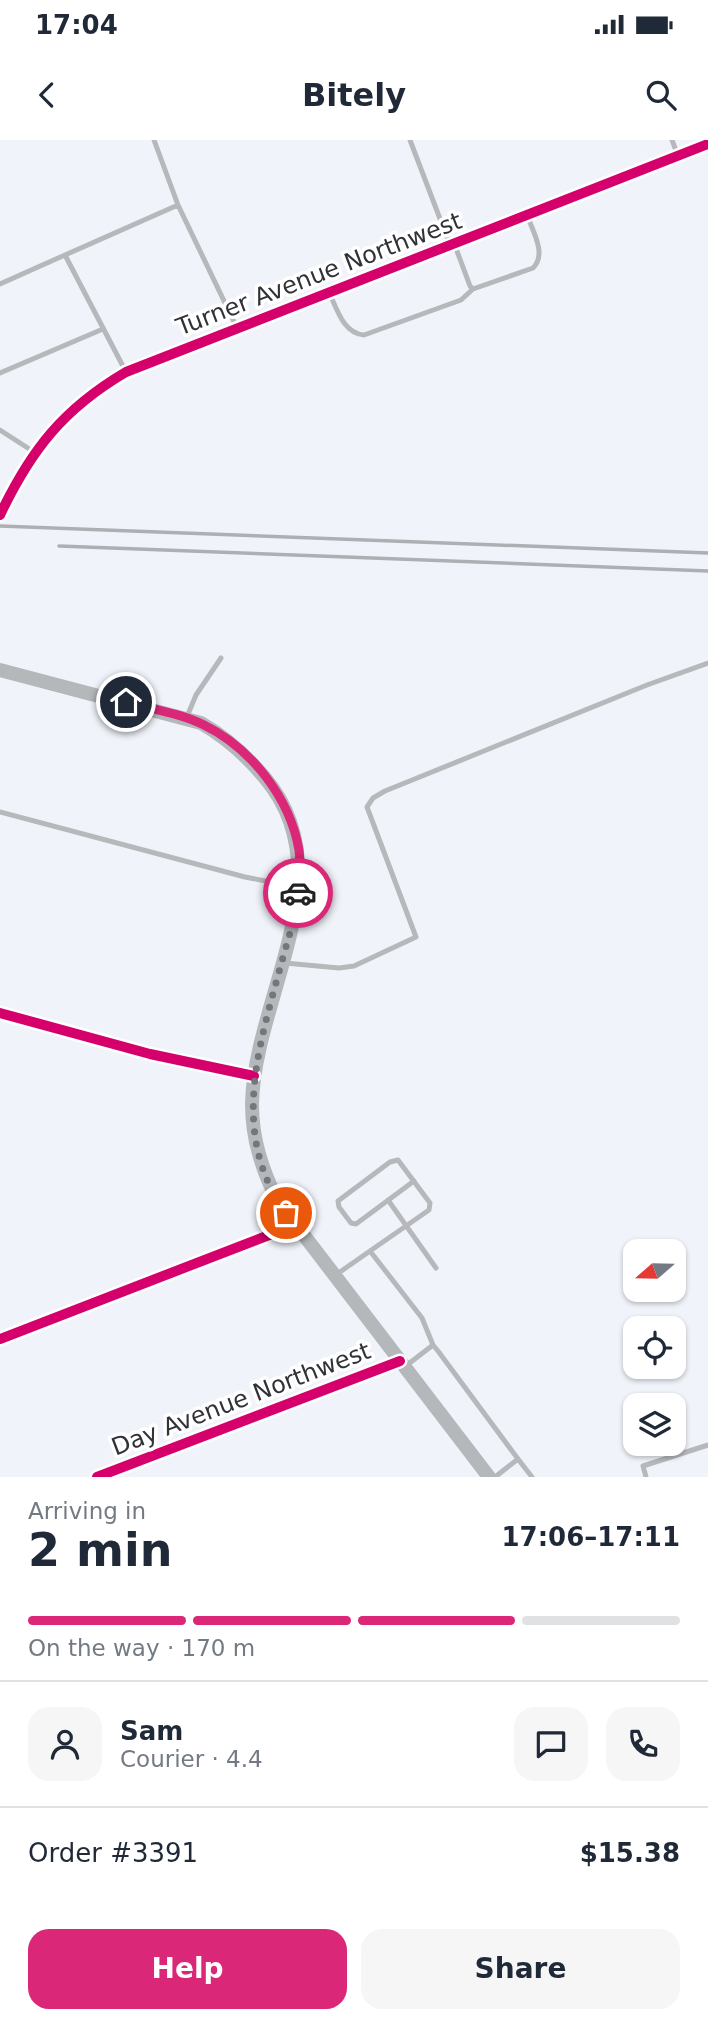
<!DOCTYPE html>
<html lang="en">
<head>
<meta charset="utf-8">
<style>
	body { margin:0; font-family:"DejaVu Sans",sans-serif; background:#f6f6f7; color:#1f2937; height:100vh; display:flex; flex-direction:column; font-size:26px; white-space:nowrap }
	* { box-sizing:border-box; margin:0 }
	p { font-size:23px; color:#747a83 }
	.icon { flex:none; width:38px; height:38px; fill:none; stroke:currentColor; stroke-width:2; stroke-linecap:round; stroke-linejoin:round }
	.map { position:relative; height:1337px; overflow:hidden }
	.details { display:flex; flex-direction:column; background:#fff; flex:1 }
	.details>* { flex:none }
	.needle { width:46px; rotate:250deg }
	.controls { position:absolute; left:623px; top:1099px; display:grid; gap:14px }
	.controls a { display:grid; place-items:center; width:63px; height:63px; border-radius:14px; background:#fff; box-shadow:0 2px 5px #0004; font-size:35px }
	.pin { position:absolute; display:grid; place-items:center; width:60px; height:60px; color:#fff; margin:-30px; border:4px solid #fff; border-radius:50%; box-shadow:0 2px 7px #0007 }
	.courier { position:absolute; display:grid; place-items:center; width:70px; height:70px; margin:-35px; border:5px solid #db2777; border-radius:50%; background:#fff; color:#222; box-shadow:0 2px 9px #0007 }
	.overview em { font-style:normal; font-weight:700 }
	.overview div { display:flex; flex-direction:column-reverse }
	.overview { display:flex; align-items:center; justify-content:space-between; height:119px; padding:0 28px }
	h1 { font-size:46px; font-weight:700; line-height:52px }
	.bar { display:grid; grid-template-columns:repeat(4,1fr); gap:10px 7px; align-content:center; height:84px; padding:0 28px }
	.bar i { height:9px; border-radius:5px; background:#e0e1e3 }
	.bar .current { background:#db2777 }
	.bar p { grid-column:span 4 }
	.line { display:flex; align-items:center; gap:18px; padding:0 28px; border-top:2px solid #e0e1e3 }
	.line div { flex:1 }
	.round { display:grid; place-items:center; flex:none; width:74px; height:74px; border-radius:21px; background:#f6f6f7 }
	.action { display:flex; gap:14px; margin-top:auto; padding:14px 28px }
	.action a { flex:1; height:80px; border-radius:21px; background:#db2777; color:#fff; font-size:28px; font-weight:700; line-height:80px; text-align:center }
	.action a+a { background:#f6f6f7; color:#1f2937 }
	.status { display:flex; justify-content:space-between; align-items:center; height:49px; padding:0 35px; background:#fff; direction:ltr }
	.status svg { height:19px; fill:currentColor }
	header { display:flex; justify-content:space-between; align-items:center; height:91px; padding:0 28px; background:#fff; font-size:32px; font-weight:700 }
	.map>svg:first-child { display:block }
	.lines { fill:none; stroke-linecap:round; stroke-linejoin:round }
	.service { stroke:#b7b8bb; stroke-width:5 }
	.minor { stroke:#b7b8bb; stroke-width:10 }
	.tertiary { stroke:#b7b8bb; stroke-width:12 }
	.secondary { stroke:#b5b8bb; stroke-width:14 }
	.rail { stroke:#aeafb3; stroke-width:3.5 }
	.cycleway-casing { stroke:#fff; stroke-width:15 }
	.cycleway { stroke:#d6006c; stroke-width:10 }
	.done { stroke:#73767b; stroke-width:7; stroke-dasharray:0 12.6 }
	.route { stroke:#db2777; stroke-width:9 }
	.labels { text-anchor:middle; stroke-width:7; stroke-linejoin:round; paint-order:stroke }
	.street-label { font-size:24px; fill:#303236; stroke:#fff }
</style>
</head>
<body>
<div class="status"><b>17:04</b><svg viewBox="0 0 49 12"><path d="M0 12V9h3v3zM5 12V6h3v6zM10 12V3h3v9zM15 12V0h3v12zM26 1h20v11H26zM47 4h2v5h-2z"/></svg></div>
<header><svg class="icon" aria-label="back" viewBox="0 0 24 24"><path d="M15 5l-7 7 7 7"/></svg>Bitely<svg class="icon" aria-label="search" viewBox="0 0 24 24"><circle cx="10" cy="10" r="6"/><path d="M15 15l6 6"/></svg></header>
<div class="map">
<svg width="708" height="1337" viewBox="0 0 708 1337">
	<rect width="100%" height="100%" fill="#f0f4fa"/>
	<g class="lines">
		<path class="service" d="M154 0 178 65
			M410 0 450 105
			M672 0 678 16
			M454 103 470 146 473 149 533 128C547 114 533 92 527 75
			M65 115 178 65 237 188
			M0 144 65 115 126 232
			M329 152C337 169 343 193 364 195L461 160 473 149
			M0 233 103 189
			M0 290 34 312
			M186 579 196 555 221 518
			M0 672 245 737 296 747
			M285 823 339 828 354 826 416 797 367 667 373 658 385 651 647 545 708 523
			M388 1060 436 1128
			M370 1111 429 1070 430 1063 398 1020 390 1022 338 1061 339 1067 351 1083 356 1084 414 1041
			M337 1134 370 1111 422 1178 433 1205
			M407 1225 433 1205 438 1211 518 1319 495 1337
			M518 1319 532 1337
			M646 1337 643 1326 708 1305"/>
		<path class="minor" d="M0 873 150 914 254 936
			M0 1199 295 1085
			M97 1337 400 1221"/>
		<path class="tertiary" d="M0 375C31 310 63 269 126 232L708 4"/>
		<path class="secondary" d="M0 530 201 583C227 598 246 615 265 638 346 734 254 857 252 964 252 999 262 1029 277 1060L489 1337"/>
		<path class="rail" d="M0 386 708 413
			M59 406 708 431"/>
		<defs>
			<path id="cycleway" d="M0 375C31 310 63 269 126 232L708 4
				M0 873 150 914 254 936
				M0 1199 295 1085
				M97 1337 400 1221"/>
		</defs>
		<use href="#cycleway" class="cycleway-casing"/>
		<use href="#cycleway" class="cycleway"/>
	</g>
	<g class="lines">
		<path class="done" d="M286 1073C229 994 259 906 282 821 288 799 296 776 298 753"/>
		<path class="route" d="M126 562C151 569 180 573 204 585 251 608 290 658 299 710 301 724 299 738 298 753"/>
	</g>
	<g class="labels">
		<g class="street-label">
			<text transform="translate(319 134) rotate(-21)" y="8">Turner Avenue Northwest</text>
			<text transform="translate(241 1259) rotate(-21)" y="8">Day Avenue Northwest</text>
		</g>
	</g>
</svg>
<div class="controls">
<a><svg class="needle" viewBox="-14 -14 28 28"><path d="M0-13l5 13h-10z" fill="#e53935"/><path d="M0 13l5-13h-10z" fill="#747a83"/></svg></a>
<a><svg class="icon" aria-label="locate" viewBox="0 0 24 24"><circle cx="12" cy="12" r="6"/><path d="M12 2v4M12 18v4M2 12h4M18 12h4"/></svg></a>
<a><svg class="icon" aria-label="layers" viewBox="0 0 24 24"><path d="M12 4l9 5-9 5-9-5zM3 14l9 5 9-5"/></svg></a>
</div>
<div class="pin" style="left:286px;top:1073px;background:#ea580c"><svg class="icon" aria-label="bag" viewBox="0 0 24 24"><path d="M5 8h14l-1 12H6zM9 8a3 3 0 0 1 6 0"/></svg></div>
<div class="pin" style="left:126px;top:562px;background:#1f2937"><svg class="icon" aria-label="home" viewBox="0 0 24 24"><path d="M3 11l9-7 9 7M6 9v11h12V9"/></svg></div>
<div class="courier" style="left:298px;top:753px"><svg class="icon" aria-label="car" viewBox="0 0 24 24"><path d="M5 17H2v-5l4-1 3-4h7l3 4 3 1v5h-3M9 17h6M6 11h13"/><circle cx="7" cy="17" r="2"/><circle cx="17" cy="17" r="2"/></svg></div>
</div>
<section class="details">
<div class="overview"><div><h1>2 min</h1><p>Arriving in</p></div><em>17:06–17:11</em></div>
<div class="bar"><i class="current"></i><i class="current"></i><i class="current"></i><i></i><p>On the way · 170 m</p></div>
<div class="line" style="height:126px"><a class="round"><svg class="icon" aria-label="person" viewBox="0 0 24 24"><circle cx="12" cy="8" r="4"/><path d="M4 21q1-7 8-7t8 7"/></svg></a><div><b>Sam</b><p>Courier · 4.4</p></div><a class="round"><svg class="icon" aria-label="chat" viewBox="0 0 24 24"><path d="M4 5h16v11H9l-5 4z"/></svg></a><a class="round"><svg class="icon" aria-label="phone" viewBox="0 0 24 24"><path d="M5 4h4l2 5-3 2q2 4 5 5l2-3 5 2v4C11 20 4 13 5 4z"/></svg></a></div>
<div class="line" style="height:91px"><div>Order #3391</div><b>$15.38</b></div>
<div class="action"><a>Help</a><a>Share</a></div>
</section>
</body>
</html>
